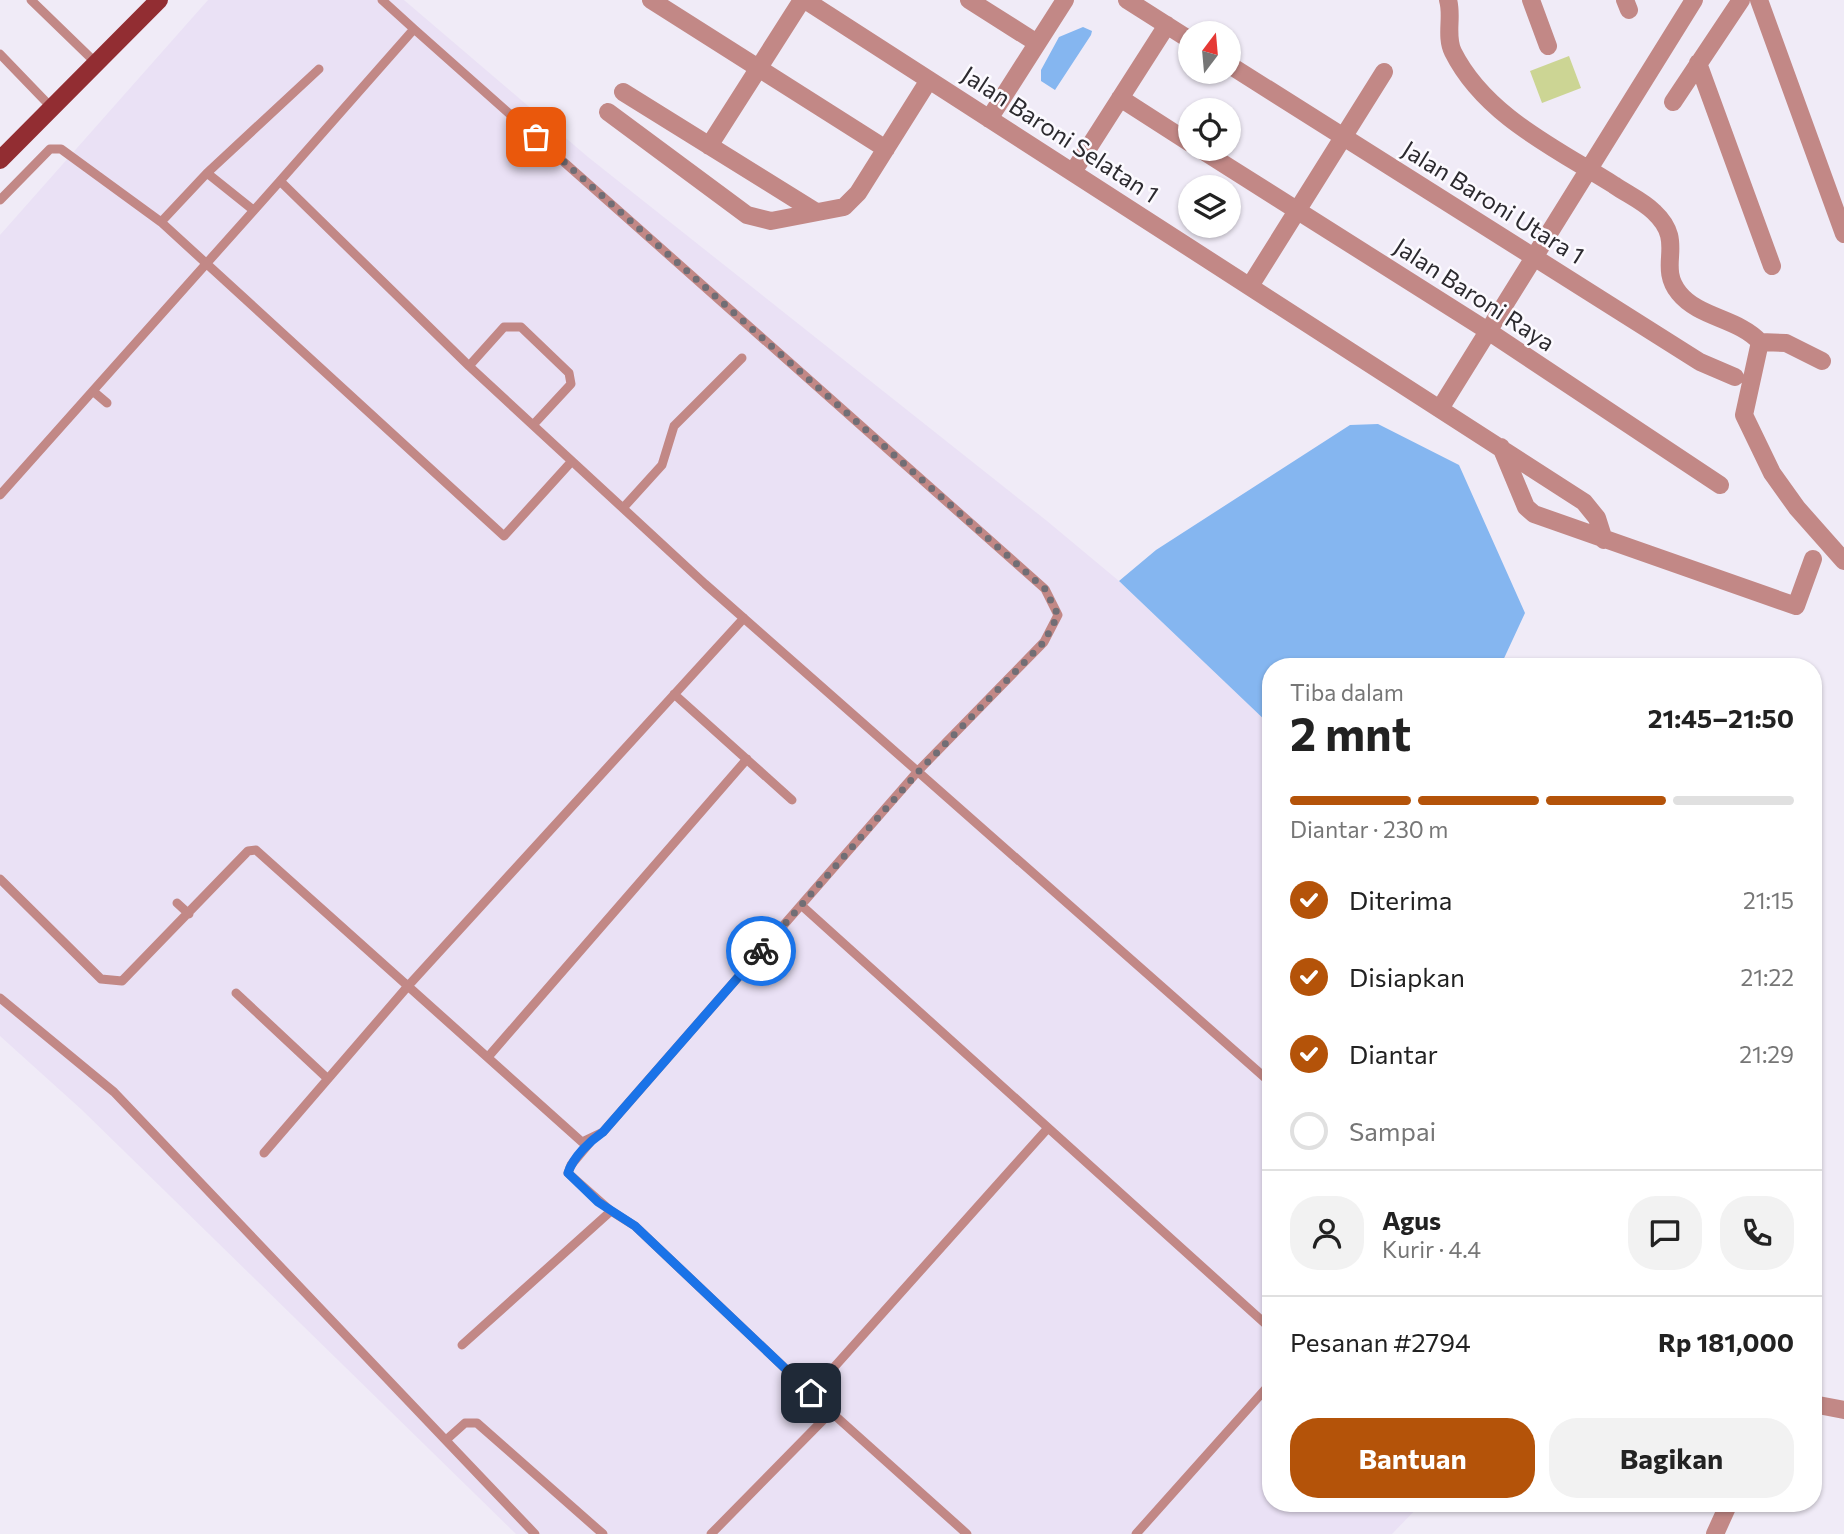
<!DOCTYPE html>
<html lang="id">
<head>
<meta charset="utf-8">
<style>
	body { margin:0; font-family:Commissioner,sans-serif; background:#f2f2f2; color:#222; height:100vh; display:flex; flex-direction:column; font-size:26px; white-space:nowrap }
	* { box-sizing:border-box; margin:0 }
	p { font-size:23px; color:#767676 }
	.icon { flex:none; width:38px; height:38px; fill:none; stroke:currentColor; stroke-width:2; stroke-linecap:round; stroke-linejoin:round }
	.map { position:relative; flex:1; overflow:hidden }
	.drawer { position:absolute; left:1262px; top:658px; width:560px; height:854px; display:flex; flex-direction:column; background:#fff; border-radius:28px; box-shadow:0 2px 5px #0004 }
	.drawer>* { flex:none }
	.needle { width:46px; rotate:16deg }
	.fabs { position:absolute; left:1178px; top:21px; display:grid; gap:14px }
	.fabs a { display:grid; place-items:center; width:63px; height:63px; border-radius:50%; background:#fff; box-shadow:0 2px 5px #0004; font-size:35px }
	.pin { position:absolute; display:grid; place-items:center; width:60px; height:60px; color:#fff; margin:-30px; border-radius:14px; box-shadow:0 4px 10px #0006 }
	.courier { position:absolute; display:grid; place-items:center; width:70px; height:70px; margin:-35px; border:5px solid #1a73e8; border-radius:50%; background:#fff; color:#222; box-shadow:0 2px 9px #0007 }
	.headline em { font-style:normal; font-weight:700 }
	.headline div { display:flex; flex-direction:column-reverse }
	.headline { display:flex; align-items:center; justify-content:space-between; height:119px; padding:0 28px }
	h1 { font-size:46px; font-weight:700; line-height:52px }
	.bar { display:grid; grid-template-columns:repeat(4,1fr); gap:10px 7px; align-content:center; height:84px; padding:0 28px }
	.bar i { height:9px; border-radius:5px; background:#e0e0e0 }
	.bar .current { background:#b45309 }
	.bar p { grid-column:span 4 }
	.line { display:flex; align-items:center; gap:18px; padding:0 28px; border-top:2px solid #e0e0e0 }
	.line div { flex:1 }
	.round { display:grid; place-items:center; flex:none; width:74px; height:74px; border-radius:28px; background:#f2f2f2 }
	ol { padding:0 28px; list-style:none }
	li { display:flex; align-items:center; gap:21px; height:77px }
	li p { margin-inline-start:auto }
	li .icon { padding:7px; border-radius:50%; background:#b45309; color:#fff; stroke-width:4 }
	li:last-child { color:#767676 }
	li i { width:38px; height:38px; border:4px solid #e0e0e0; border-radius:50% }
	.primary-button { display:flex; gap:14px; margin-top:auto; padding:14px 28px }
	.primary-button a { flex:1; height:80px; border-radius:28px; background:#b45309; color:#fff; font-size:28px; font-weight:700; line-height:80px; text-align:center }
	.primary-button a+a { background:#f2f2f2; color:#222 }
	.map>svg:first-child { display:block }
	.built { fill:#eae1f5 }
	.green { fill:#ccd594 }
	.water { fill:#85b6f0 }
	.lines { fill:none; stroke-linecap:round; stroke-linejoin:round }
	.lane { stroke:#c28886; stroke-width:9 }
	.street { stroke:#c28886; stroke-width:18 }
	.primary { stroke:#922d32; stroke-width:18 }
	.done { stroke:#716e75; stroke-width:7; stroke-dasharray:0 12.6 }
	.route { stroke:#1a73e8; stroke-width:9 }
	.labels { text-anchor:middle; stroke-width:5; stroke-linejoin:round; paint-order:stroke }
	.street-label { font-size:24px; fill:#2c2a2f; stroke:#fcfaff }
</style>
</head>
<body>
<div class="map">
<svg width="1844" height="1534" viewBox="0 0 1844 1534">
	<rect width="100%" height="100%" fill="#f0ebf7"/>
	<path class="built" d="M208 0H404L588 157 1047 521 1119 581 1270 725V1503H1422L1392 1534H516L82 1110 0 1036V235Z"/>
	<path class="green" d="M1569 56 1581 88 1542 103 1530 71Z"/>
	<path class="water" d="M1083 27 1092 31 1091 35 1055 90 1041 81V70L1059 37Z
		M1378 424 1459 465 1525 613 1500 667H1270V725L1119 581 1156 550 1350 425Z"/>
	<g class="lines">
		<path class="lane" d="M31 0 96 63
			M382 0 414 29 280 181 469 366 705 584 1270 1082
			M0 54 52 108
			M207 173 252 209
			M0 200 50 149H61L161 222 504 536 572 461
			M161 222 207 173 319 69
			M469 366 504 327H521L569 373 571 384 533 425
			M94 392 107 403
			M0 495 280 181
			M623 508 662 465 674 426 742 358
			M674 694 792 800
			M0 879 101 979 122 981 248 851 256 850 582 1142 603 1132 918 771 1044 642 1058 615 1045 589 414 29
			M177 903 189 914
			M801 905 1270 1328
			M236 993 328 1079
			M0 998 114 1092 535 1534
			M488 1057 747 759
			M592 1140 571 1165 568 1173 611 1211
			M264 1153 408 986 744 618
			M462 1345 611 1211 635 1226 831 1412
			M811 1393 1048 1128
			M446 1440 465 1423H477L603 1534
			M711 1534 831 1412 967 1534
			M1136 1534 1270 1384"/>
		<path class="street" d="M651 0 886 149
			M805 0 1584 502 1597 518 1604 540
			M969 0 1037 43
			M1127 0 1190 40
			M1448 0C1453 16 1445 36 1453 52 1485 116 1557 149 1614 185 1627 194 1643 201 1654 212 1687 243 1656 264 1679 293 1699 318 1738 318 1760 342L1744 415 1772 473 1797 508 1844 561
			M1531 0 1548 46
			M1625 0 1629 10
			M1759 0 1844 234
			M1698 63 1772 266
			M1228 64 1700 362 1735 377
			M623 92 816 212
			M1120 98 1190 143
			M1673 102 1741 0
			M608 112 747 215 771 221 844 207 858 193 929 80
			M989 119 1065 0
			M709 146 802 0
			M1200 149 1488 331 1720 485
			M1073 172 1167 25
			M1250 286 1384 72
			M1760 342 1786 343 1822 361
			M1441 407 1694 0
			M1501 447 1526 507 1534 514 1796 606 1813 559
			M1813 1404 1844 1410
			M1715 1534 1729 1503"/>
		<path class="primary" d="M0 160 159 0"/>
	</g>
	<g class="lines">
		<path class="done" d="M536 137 1045 589 1058 615 1044 642 919 771 761 951"/>
		<path class="route" d="M761 951 603 1132C590 1141 573 1157 568 1173L598 1202 635 1226 811 1393"/>
	</g>
	<g class="labels">
		<g class="street-label">
			<text transform="translate(1060 135) rotate(33)" y="8">Jalan Baroni Selatan 1</text>
			<text transform="translate(1493 203) rotate(32)" y="8">Jalan Baroni Utara 1</text>
			<text transform="translate(1474 295) rotate(33)" y="8">Jalan Baroni Raya</text>
		</g>
	</g>
</svg>
<div class="fabs">
<a><svg class="needle" viewBox="-14 -14 28 28"><path d="M0-13l5 13h-10z" fill="#e53935"/><path d="M0 13l5-13h-10z" fill="#767676"/></svg></a>
<a><svg class="icon" aria-label="locate" viewBox="0 0 24 24"><circle cx="12" cy="12" r="6"/><path d="M12 2v4M12 18v4M2 12h4M18 12h4"/></svg></a>
<a><svg class="icon" aria-label="layers" viewBox="0 0 24 24"><path d="M12 4l9 5-9 5-9-5zM3 14l9 5 9-5"/></svg></a>
</div>
<div class="pin" style="left:536px;top:137px;background:#ea580c"><svg class="icon" aria-label="bag" viewBox="0 0 24 24"><path d="M5 8h14l-1 12H6zM9 8a3 3 0 0 1 6 0"/></svg></div>
<div class="pin" style="left:811px;top:1393px;background:#1f2937"><svg class="icon" aria-label="home" viewBox="0 0 24 24"><path d="M3 11l9-7 9 7M6 9v11h12V9"/></svg></div>
<div class="courier" style="left:761px;top:951px"><svg class="icon" aria-label="bike" viewBox="0 0 24 24"><circle cx="6" cy="16" r="4"/><circle cx="18" cy="16" r="4"/><path d="M6 16l4-8h5l3 8M10 8l3 8H6M13 5h3"/></svg></div>
<section class="drawer">
<div class="headline"><div><h1>2 mnt</h1><p>Tiba dalam</p></div><em>21:45–21:50</em></div>
<div class="bar"><i class="current"></i><i class="current"></i><i class="current"></i><i></i><p>Diantar · 230 m</p></div>
<ol>
<li><svg class="icon" aria-label="check" viewBox="0 0 24 24"><path d="M5 12l5 5 9-10"/></svg>Diterima<p>21:15</p></li>
<li><svg class="icon" aria-label="check" viewBox="0 0 24 24"><path d="M5 12l5 5 9-10"/></svg>Disiapkan<p>21:22</p></li>
<li><svg class="icon" aria-label="check" viewBox="0 0 24 24"><path d="M5 12l5 5 9-10"/></svg>Diantar<p>21:29</p></li>
<li><i></i>Sampai</li>
</ol>
<div class="line" style="height:126px"><a class="round"><svg class="icon" aria-label="person" viewBox="0 0 24 24"><circle cx="12" cy="8" r="4"/><path d="M4 21q1-7 8-7t8 7"/></svg></a><div><b>Agus</b><p>Kurir · 4.4</p></div><a class="round"><svg class="icon" aria-label="chat" viewBox="0 0 24 24"><path d="M4 5h16v11H9l-5 4z"/></svg></a><a class="round"><svg class="icon" aria-label="phone" viewBox="0 0 24 24"><path d="M5 4h4l2 5-3 2q2 4 5 5l2-3 5 2v4C11 20 4 13 5 4z"/></svg></a></div>
<div class="line" style="height:91px"><div>Pesanan #2794</div><b>Rp 181,000</b></div>
<div class="primary-button"><a>Bantuan</a><a>Bagikan</a></div>
</section>
</div>
</body>
</html>
